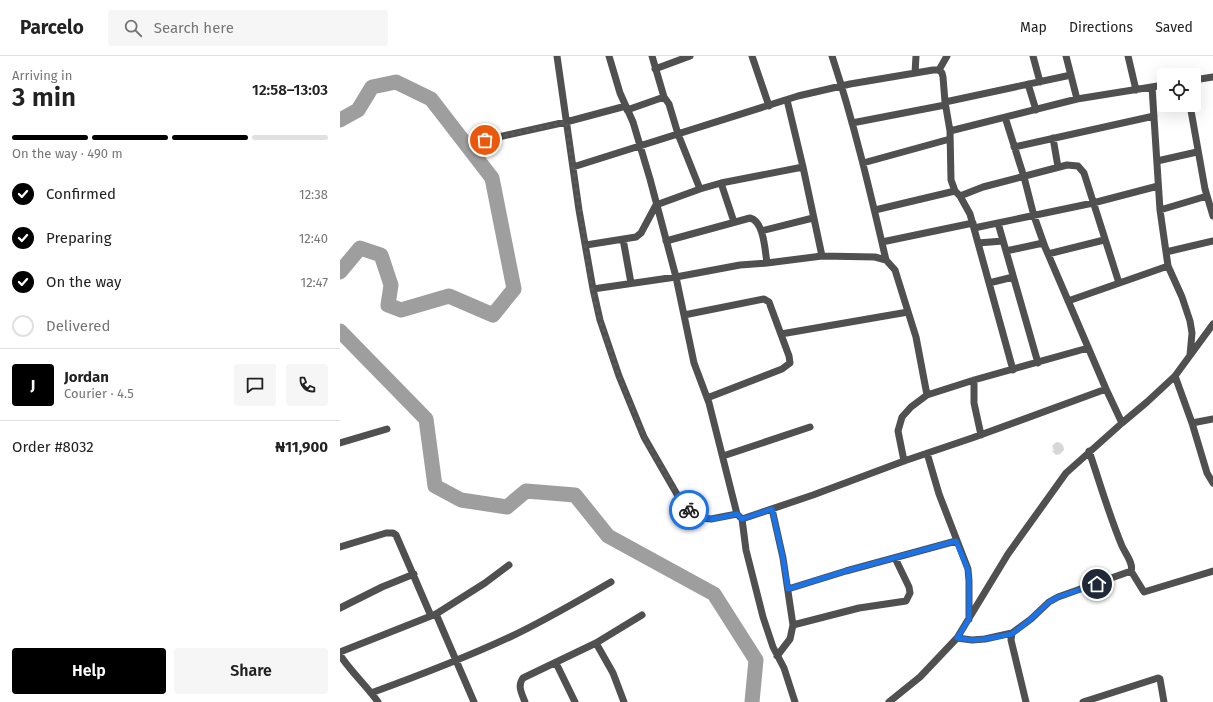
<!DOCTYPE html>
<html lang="en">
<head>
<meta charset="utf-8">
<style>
	body { margin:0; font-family:"Fira Sans",sans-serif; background:#f6f6f6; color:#222; height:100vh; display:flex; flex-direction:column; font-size:15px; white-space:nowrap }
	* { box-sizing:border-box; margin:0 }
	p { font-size:13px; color:#767676 }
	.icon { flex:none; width:22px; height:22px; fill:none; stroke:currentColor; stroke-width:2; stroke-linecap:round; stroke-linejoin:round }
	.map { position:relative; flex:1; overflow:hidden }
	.panel { display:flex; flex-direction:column; background:#fff; width:340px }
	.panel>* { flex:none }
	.buttons { position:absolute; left:817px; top:12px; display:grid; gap:8px }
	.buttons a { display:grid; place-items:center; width:44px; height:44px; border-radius:4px; background:#fff; box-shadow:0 4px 16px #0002; font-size:20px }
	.pin { position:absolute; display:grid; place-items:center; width:34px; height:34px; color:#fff; margin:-17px; border:2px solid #fff; border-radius:50%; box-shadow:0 1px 4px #0007 }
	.courier { position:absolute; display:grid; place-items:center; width:40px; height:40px; margin:-20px; border:3px solid #1a73e8; border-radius:50%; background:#fff; color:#222; box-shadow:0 1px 5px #0007 }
	.summary em { font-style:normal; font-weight:600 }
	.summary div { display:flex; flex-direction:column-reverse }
	.summary { display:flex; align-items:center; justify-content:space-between; height:68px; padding:0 12px }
	h1 { font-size:26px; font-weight:600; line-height:30px }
	.bar { display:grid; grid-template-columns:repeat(4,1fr); gap:6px 4px; align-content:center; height:48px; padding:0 12px }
	.bar i { height:5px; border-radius:3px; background:#e0e0e0 }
	.bar .current { background:#000 }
	.bar p { grid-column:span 4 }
	.line { display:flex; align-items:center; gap:10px; padding:0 12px; border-top:1px solid #e0e0e0 }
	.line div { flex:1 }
	.round { display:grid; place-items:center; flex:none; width:42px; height:42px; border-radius:4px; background:#f6f6f6 }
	ol { padding:0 12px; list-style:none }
	li { display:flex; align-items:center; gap:12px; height:44px }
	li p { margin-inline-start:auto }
	li .icon { padding:4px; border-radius:50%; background:#000; color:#fff; stroke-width:4 }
	li:last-child { color:#767676 }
	li i { width:22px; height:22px; border:2px solid #e0e0e0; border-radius:50% }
	.cta { display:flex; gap:8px; margin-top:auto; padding:8px 12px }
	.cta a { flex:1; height:46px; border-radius:4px; background:#000; color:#fff; font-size:16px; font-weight:600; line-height:46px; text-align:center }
	.cta a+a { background:#f6f6f6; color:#222 }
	header { display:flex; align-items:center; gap:24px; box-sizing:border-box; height:56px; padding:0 20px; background:#fff; border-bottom:1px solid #e0e0e0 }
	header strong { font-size:19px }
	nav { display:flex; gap:22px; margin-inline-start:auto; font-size:14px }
	.search { width:280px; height:36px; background:#f6f6f6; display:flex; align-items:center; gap:10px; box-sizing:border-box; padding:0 14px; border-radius:4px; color:#767676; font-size:15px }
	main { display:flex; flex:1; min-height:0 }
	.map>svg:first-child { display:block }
	.green { fill:#d7d7d7 }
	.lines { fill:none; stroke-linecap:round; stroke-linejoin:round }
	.river { stroke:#9e9e9e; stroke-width:15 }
	.minor { stroke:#505050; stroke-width:7 }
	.done { stroke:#595959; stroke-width:4; stroke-dasharray:0 7.2 }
	.route { stroke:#1a73e8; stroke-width:5 }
</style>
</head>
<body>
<header>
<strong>Parcelo</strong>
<div class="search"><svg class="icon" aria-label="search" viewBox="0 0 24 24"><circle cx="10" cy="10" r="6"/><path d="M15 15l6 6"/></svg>Search here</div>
<nav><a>Map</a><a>Directions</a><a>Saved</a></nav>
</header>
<main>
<section class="panel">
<div class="summary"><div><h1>3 min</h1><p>Arriving in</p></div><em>12:58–13:03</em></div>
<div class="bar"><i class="current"></i><i class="current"></i><i class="current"></i><i></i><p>On the way · 490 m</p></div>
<ol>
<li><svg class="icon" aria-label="check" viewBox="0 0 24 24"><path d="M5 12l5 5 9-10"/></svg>Confirmed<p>12:38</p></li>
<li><svg class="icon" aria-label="check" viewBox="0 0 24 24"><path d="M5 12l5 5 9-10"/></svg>Preparing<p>12:40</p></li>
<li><svg class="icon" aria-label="check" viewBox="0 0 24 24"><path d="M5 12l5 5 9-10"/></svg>On the way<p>12:47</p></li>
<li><i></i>Delivered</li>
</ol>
<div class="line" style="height:72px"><b class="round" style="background:#000;color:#fff">J</b><div><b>Jordan</b><p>Courier · 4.5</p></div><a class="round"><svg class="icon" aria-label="chat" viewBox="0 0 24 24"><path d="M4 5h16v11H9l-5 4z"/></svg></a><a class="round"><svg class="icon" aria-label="phone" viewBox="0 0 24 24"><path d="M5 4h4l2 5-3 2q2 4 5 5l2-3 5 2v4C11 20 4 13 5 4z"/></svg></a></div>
<div class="line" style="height:52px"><div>Order #8032</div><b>₦11,900</b></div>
<div class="cta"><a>Help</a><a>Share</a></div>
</section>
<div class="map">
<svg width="873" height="646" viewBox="0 0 873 646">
	<rect width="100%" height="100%" fill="#fff"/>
	<path class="green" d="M716 386C721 386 724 389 724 394L720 398 716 399 711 394 714 395 712 390Z"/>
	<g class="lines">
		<path class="river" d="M0 64 18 54 32 31 56 26 91 43 152 122 174 233 153 259 109 240 61 254 48 249 51 229 41 199 20 192 0 216
			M0 275 86 363 95 430 121 444 167 451 186 435 235 439 268 480 374 538 416 604 412 646"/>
		<path class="minor" d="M217 0 239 154 253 233 260 264 279 320 304 381 342 447 354 459 361 462 371 463 397 458
			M269 0 280 37 293 66 310 123 336 221 354 307 369 347 397 458 402 463 406 494 423 561 433 591 444 612 455 646
			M312 0 324 41 329 48 338 78 360 133
			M412 0 429 50
			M492 0C514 67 530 135 546 204
			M693 0 700 26
			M726 0 737 43
			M788 0 796 34
			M315 13 350 0
			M599 14 607 0
			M575 17 576 0
			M854 24 873 21
			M688 28 696 54
			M812 31 820 154 828 210 842 241 850 265 852 277 850 299
			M447 44 463 111 482 200
			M605 46 731 19
			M850 49 865 133 873 160
			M287 54 324 41
			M665 61 684 121 694 160 705 191 766 333 782 367
			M512 67 605 49
			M610 75 737 43 824 29
			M713 82 718 111
			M145 84 226 66 286 50
			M674 91 814 60
			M817 105 857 96
			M523 107 610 83
			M233 111 458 40 510 28 593 14H599L602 17 603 21 605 46 610 75 611 124 615 135 620 140 630 158 673 314
			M381 127 394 166
			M620 140 643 131 727 109 738 110 744 117 779 227
			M535 154 615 135
			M820 154 867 140
			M658 167 698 307
			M634 172 753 147 818 130
			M421 175 473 162
			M283 183 291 227
			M542 186 633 167
			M638 187 663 185
			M246 189 296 181 301 177 316 149 360 133 381 127 463 111
			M666 195 703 187
			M826 196 873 185
			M708 198 764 184
			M427 207 482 200 535 201 546 204 555 214 565 246 576 281 587 339
			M649 227 673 221
			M253 233 336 221 400 209 427 207C425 195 424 165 410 162L326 185
			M728 245 828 210
			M344 259 424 243 429 246 449 300 450 307 442 313 367 342
			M441 278 568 256
			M835 320 852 367 867 417 873 427
			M634 324V347L641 379
			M852 367 873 363
			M0 387 47 373
			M749 395C760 427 769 459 782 490 785 497 794 508 791 515L804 536 873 515
			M587 397 599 438 628 513 629 525V563
			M383 400 470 371
			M564 405 558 375 562 361 571 351 587 339 634 324 748 292
			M432 453 443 502 453 569 450 583 437 600
			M402 463 473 439 564 405 632 382 766 333
			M0 491 46 477H53L56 479 91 560
			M448 533 506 515 616 485
			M0 552 42 531 74 518
			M96 558 134 646
			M453 569 519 552 566 545 570 537 569 531 555 502
			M672 577 671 584 686 646
			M617 582 632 584 645 583 672 577 691 563 709 546 718 541 791 515
			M256 587 273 617 284 646
			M0 596 96 558 145 527 169 509
			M0 599C11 616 26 629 38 646
			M216 607 235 646
			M31 637C78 620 125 602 170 581 204 565 238 545 271 526
			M185 646C182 638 177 630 183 622L256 587 302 559
			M549 646 580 621 617 582 668 498 726 417 782 367 807 346 835 320 873 268
			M743 646 818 622 820 623 824 646"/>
	</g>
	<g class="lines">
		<path class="done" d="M145 84 226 66 252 233 260 264 279 320 304 381 342 447 349 454"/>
		<path class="route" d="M349 454C363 469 380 461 397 458L402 463 432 453 443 502 448 533 506 515 616 485 628 514 629 525V563L617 582 632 584 645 583 672 578 691 563 709 546 718 541 757 528"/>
	</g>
</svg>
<div class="buttons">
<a><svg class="icon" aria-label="locate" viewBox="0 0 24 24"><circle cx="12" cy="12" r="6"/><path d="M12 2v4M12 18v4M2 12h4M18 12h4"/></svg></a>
</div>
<div class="pin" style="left:145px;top:84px;background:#ea580c"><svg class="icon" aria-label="bag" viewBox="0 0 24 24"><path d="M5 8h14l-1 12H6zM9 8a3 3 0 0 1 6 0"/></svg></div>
<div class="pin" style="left:757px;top:528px;background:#1f2937"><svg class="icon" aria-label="home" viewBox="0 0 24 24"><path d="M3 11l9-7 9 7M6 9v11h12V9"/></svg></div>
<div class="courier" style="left:349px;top:454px"><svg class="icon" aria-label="bike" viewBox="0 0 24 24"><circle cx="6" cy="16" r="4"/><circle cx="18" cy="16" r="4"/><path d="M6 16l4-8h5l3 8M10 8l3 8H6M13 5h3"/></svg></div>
</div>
</main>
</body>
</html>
